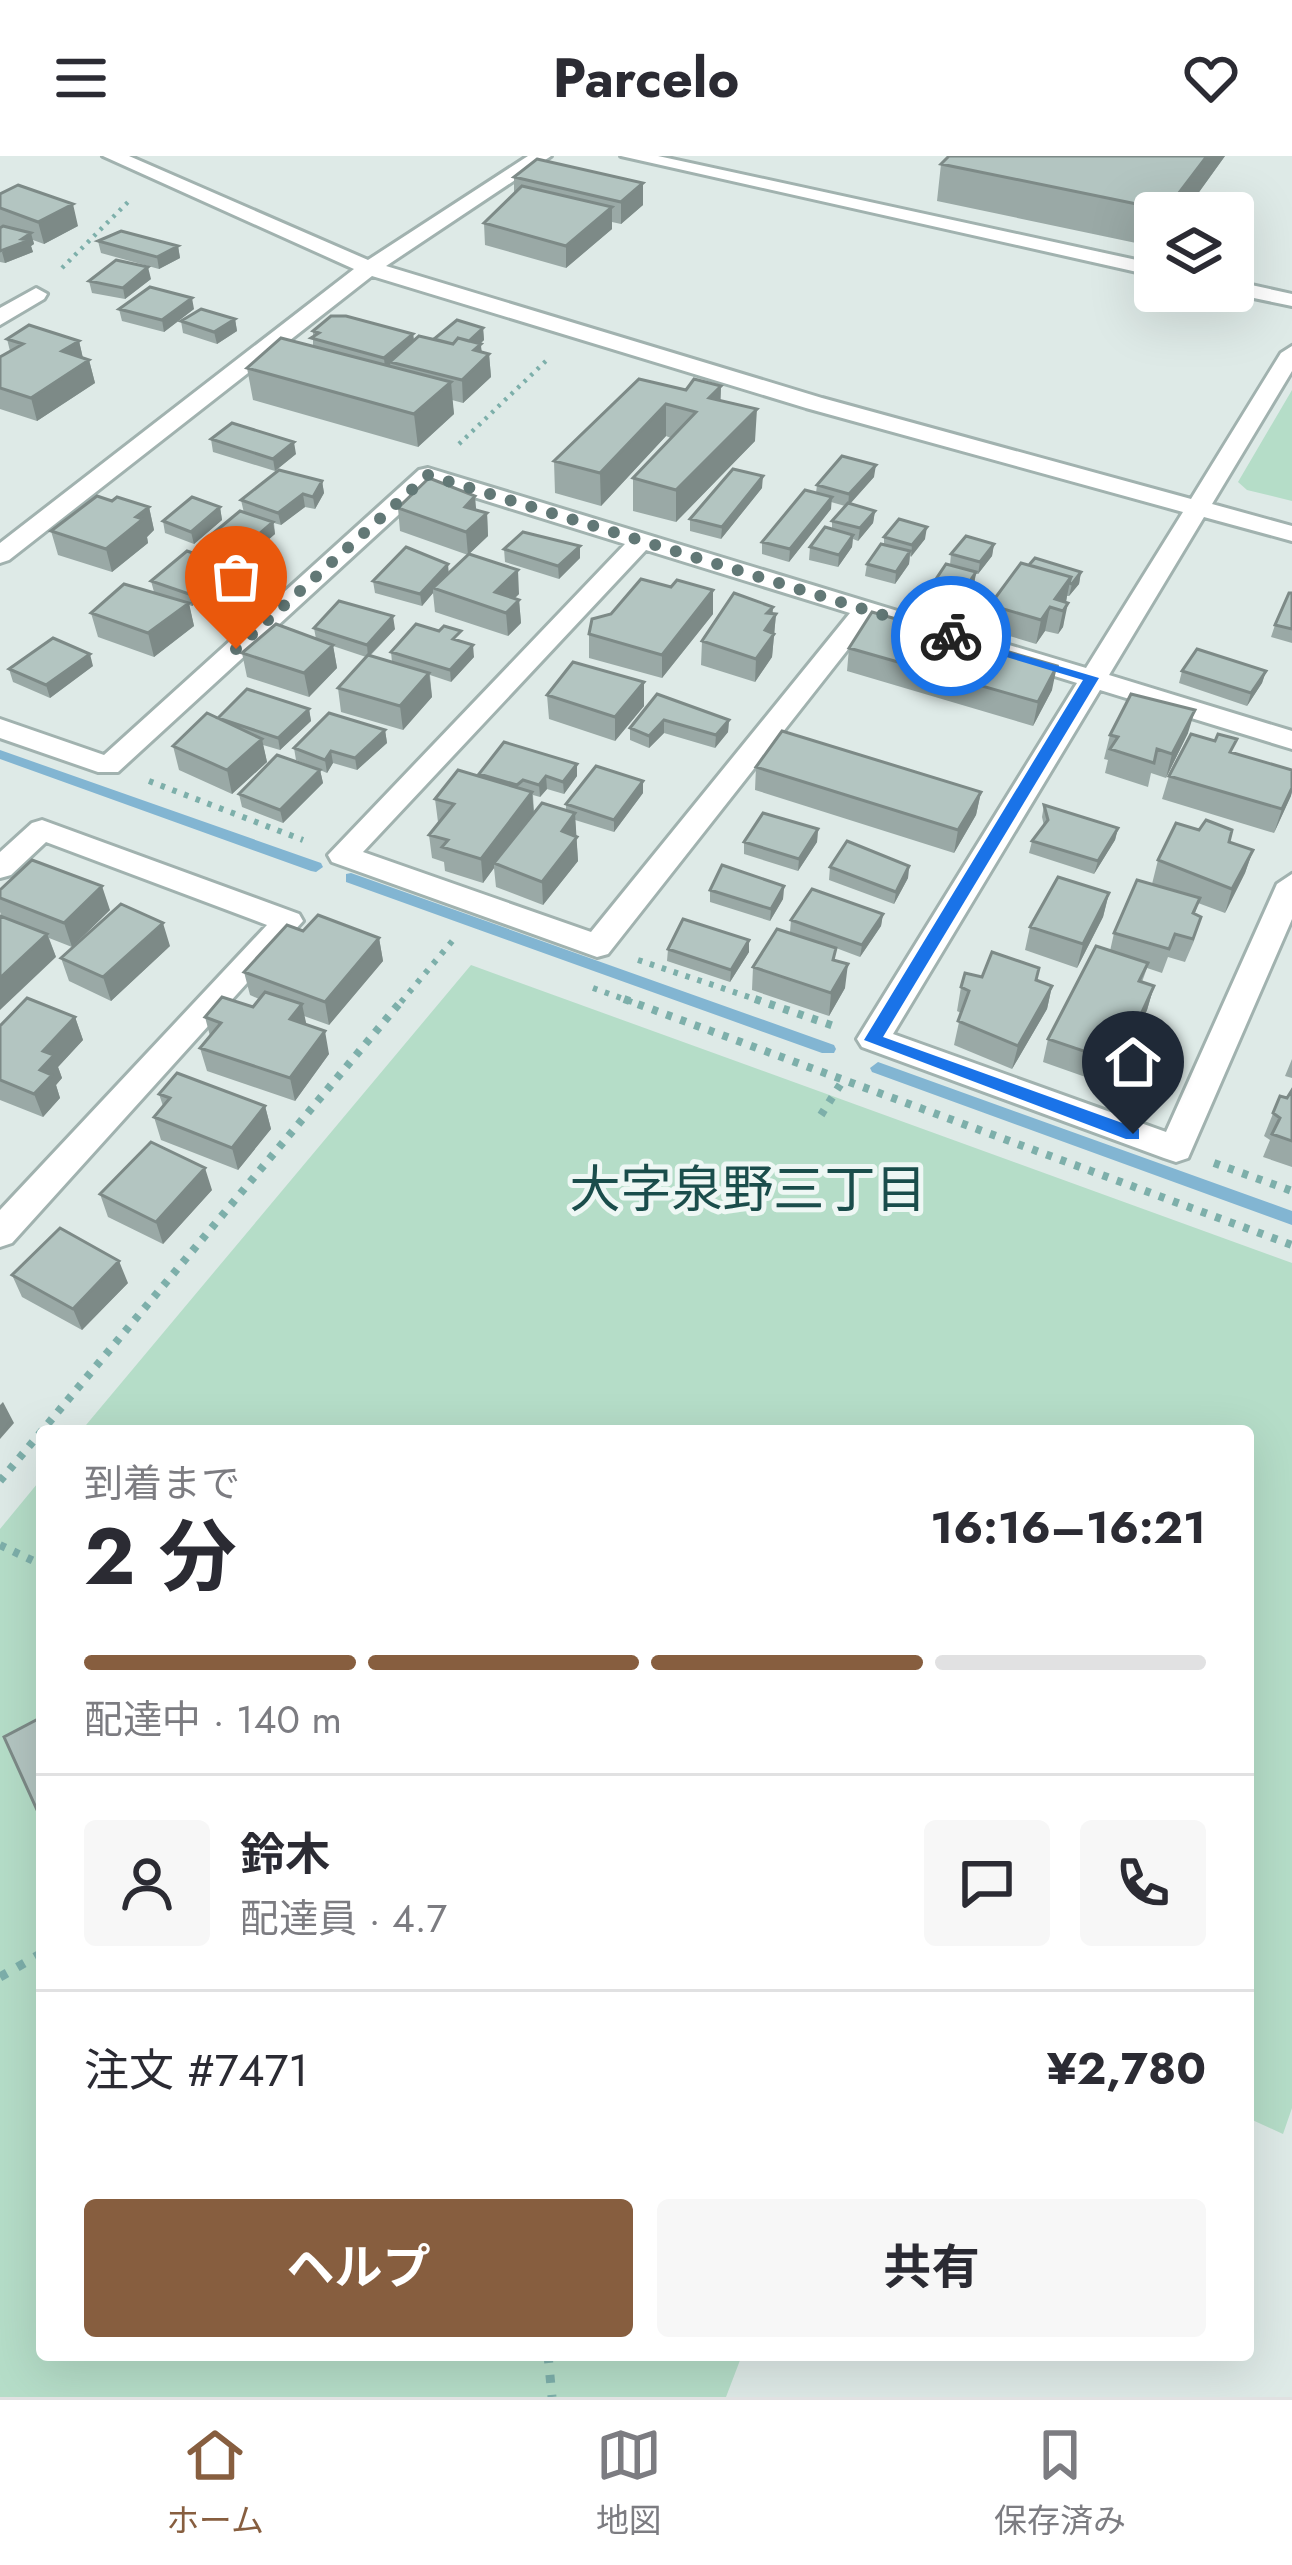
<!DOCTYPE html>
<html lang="ja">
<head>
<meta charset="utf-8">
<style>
	body { margin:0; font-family:Jost,"Noto Sans JP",sans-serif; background:#f7f7f7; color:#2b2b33; height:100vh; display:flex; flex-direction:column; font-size:45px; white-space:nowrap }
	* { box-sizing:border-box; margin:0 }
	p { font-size:39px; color:#7c7c81 }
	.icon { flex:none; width:66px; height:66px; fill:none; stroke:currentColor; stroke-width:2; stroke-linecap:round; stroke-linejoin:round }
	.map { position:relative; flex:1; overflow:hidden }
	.sheet { position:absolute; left:36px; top:1269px; width:1218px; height:936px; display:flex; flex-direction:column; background:#fff; border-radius:12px; box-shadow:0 12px 48px #0002 }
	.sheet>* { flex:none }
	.controls { position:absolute; left:1134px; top:36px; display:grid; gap:24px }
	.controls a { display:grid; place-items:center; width:120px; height:120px; border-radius:12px; background:#fff; box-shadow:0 12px 48px #0002; font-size:60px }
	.pin { position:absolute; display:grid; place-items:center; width:102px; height:102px; color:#fff; margin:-123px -51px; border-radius:50% 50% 50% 0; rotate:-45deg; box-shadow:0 0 12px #0007 }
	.pin .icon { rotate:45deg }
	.courier { position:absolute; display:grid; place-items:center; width:120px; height:120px; margin:-60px; border:9px solid #1a73e8; border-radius:50%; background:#fff; color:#222; box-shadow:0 3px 15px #0007 }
	.head em { font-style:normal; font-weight:700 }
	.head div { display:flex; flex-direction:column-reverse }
	.head { display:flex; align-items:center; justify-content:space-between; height:204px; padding:0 48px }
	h1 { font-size:78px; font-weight:700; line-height:90px }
	.bar { display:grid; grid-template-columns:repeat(4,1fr); gap:18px 12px; align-content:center; height:144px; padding:0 48px }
	.bar i { height:15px; border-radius:9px; background:#e1e1e2 }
	.bar .current { background:#875e3f }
	.bar p { grid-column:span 4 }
	.line { display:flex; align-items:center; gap:30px; padding:0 48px; border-top:3px solid #e1e1e2 }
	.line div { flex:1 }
	.round { display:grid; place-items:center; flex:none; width:126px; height:126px; border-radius:12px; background:#f7f7f7 }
	.button { display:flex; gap:24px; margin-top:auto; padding:24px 48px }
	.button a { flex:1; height:138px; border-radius:12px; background:#875e3f; color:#fff; font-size:48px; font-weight:700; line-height:138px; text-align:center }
	.button a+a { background:#f7f7f7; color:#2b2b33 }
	header { display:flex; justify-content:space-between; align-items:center; height:156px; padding:0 48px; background:#fff; font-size:54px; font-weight:700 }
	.menu { display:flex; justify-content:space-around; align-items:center; height:168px; border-top:3px solid #e1e1e2; background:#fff; font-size:33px; color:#7c7c81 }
	.menu a { display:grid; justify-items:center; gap:6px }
	.menu .current { color:#875e3f }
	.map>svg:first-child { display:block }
	.green { fill:#b5ddc8 }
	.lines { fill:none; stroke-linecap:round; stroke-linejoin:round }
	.stream { fill:#82b5d2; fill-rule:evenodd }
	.minor-casing { stroke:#a1b2af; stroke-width:6 }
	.path-far3 { stroke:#7dafaa; stroke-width:4.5; stroke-dasharray:3 6; stroke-linecap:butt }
	.path-far2 { stroke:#7dafaa; stroke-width:6; stroke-dasharray:4.5 8; stroke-linecap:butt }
	.path-far1 { stroke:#7dafaa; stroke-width:8; stroke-dasharray:6 9; stroke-linecap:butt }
	.path { stroke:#7dafaa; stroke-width:9; stroke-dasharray:8 12; stroke-linecap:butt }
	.minor { fill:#fff; fill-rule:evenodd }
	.wall { fill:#9aa9a6 }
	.shaded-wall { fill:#7d8a87 }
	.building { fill:#b3c5c1; stroke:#7d8a87; stroke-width:3 }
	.route { fill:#1a73e8 }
	.done { stroke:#627876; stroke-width:12; stroke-dasharray:0 21.6 }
	.labels { text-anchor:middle; stroke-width:10; stroke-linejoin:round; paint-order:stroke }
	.neighbourhood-label { font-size:51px; fill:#1a4d4b; stroke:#eef7f4 }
</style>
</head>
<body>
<header><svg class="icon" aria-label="menu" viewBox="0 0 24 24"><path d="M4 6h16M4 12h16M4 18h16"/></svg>Parcelo<svg class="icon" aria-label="heart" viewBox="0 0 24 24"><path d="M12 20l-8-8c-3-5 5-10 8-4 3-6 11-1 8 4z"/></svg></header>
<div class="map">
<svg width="1292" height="2241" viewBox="0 0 1292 2241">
	<rect width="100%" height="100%" fill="#deeae7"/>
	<path class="green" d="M1292 234V345L1247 334 1238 326Z
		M471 809 1292 1107V1952L1283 1978 1248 1962V1275H81Z
		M42 1322V2199H742L726 2241H0V1373Z"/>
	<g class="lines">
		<path class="stream" d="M0 594 321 707 323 711 316 716 311 715 0 603Z
			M351 717 834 889 836 893 834 897H822L346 726V718Z
			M878 906 1292 1055V1069L872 916 870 912Z"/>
		<defs>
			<path id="minor" d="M103 0H129L368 104 528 0H551L386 110 822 242 1191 343 1281 197 1292 190V215L1212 348 1292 370V385L1204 361 1109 519 1292 575V593L1100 534 893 878 1166 976 1277 728 1292 718V763L1188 1002 1176 1006 1164 1002 862 891 857 883 1077 527 1000 503 996 497 1009 489 1086 512 1183 356 806 252 372 120 9 404 0 407V387L354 113Z
				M621 0H658L1155 108V120Z
				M1233 125 1292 138V150L1225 136 1233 135Z
				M36 132 47 138 44 143 0 169V152Z
				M428 312 924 463 928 469 915 477 871 464 608 798 597 801 332 706 328 699 625 388 432 328 118 616H98L0 582V563L104 599 419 314ZM646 394 850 457 591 776 363 696Z
				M42 664 299 758 303 765 12 1087 0 1091V1054L267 769 46 686 11 719 0 722V696L32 667Z"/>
		</defs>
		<use href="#minor" class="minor-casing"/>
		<path class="path-far3" d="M62 112 128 46
			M459 288 548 203"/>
		<path class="path-far2" d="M149 625 303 684
			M638 804 764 846
			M593 832 632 846
			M401 846 454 783"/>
		<path class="path-far1" d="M624 843 1292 1089
			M755 843 834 870
			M821 959 845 921
			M1214 1007 1292 1035
			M0 1325 403 843
			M0 1389 42 1409"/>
		<path class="path" d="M0 1821 42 1797
			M548 2199 552 2241"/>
		<use href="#minor" class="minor"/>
	</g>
	<path class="wall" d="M1225 0 1184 57H1155V91L937 45 941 8Z
		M514 21 643 49 621 68 612 66V73L566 112 485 89 484 67 514 37Z
		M0 38 78 70 44 88 33 84 34 88 31 90 33 96 5 107 0 106Z
		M98 85 178 90 180 102 159 113 101 97Z
		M151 123 125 143 92 137 89 125Z
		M119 153H194L164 176 122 165Z
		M235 163 237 175 217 188 183 177 181 165Z
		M483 172 484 184 480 188 482 196 489 198 491 221 463 247 452 244 454 258 418 291 253 244 247 212 313 190V175L413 178 414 184 434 183Z
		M7 183 79 185 83 202 89 204 95 227 37 265 0 253V201L10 195Z
		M721 230 720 244 755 285 676 366 633 355V322L671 282 666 280 601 350 555 337 554 305 686 234Z
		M211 283 296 298 275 315 213 296Z
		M874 321 850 348 875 355 873 367 858 385 853 383 852 391 838 411 809 404 810 391 832 373V365L845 350 831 346V353L789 406 762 398V386L816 337 817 329Z
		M322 325 324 337 315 353 305 351 281 369 274 367 275 378 268 384 270 393 253 407 246 405 237 412 225 408 228 420 192 450 189 449 194 470 154 501 98 481 91 457 154 436 151 425 201 400 199 389 244 357 241 344Z
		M762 332 721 383 690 375V363Z
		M112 345 149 351 154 374 147 381 148 387 112 416 58 399 51 375Z
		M220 351 222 364 194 388 165 377 163 365Z
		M398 352 476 354 487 357 488 380 469 398 519 438 515 442 519 444 521 467 508 480 435 456 433 437 422 450 375 437 373 425 449 417 468 399 400 375Z
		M884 381 925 383 910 401 909 408 895 428 865 420 867 408 884 388Z
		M994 388 992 400 978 418H976L974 428 961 449 930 441 932 429 950 409 951 398Z
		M580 390V402L559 423 505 406 504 393Z
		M1029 409 1081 416 1079 428 1069 440H1067L1063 471 1058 478 1045 475 1036 488 986 473 990 449Z
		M1292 437V487L1271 481 1275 469Z
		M773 451 772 458H776L772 501 755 526 701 509 702 485Z
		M713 458 662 522 589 502V478Z
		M314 472 395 473 370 500 392 506 391 496 462 486 474 501 451 526 430 519 432 541 403 574 341 556 338 532 366 501 333 490 337 512 309 541 247 521 242 497 316 483Z
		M849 492 1052 534 1033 570 847 515Z
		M93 510 50 542 13 526 9 513Z
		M1182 515H1266L1262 527 1247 550 1179 527Z
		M644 526V550L615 585 549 563 547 539Z
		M657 538 729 564 728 576 715 592 664 577 649 592 630 584V572Z
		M309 553 311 565 280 594 263 589 267 606 232 638 179 614 173 590 218 562Z
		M385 574 387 587 357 614 333 607 327 617 320 614 323 627 283 667 242 651 239 638 318 613 296 604 294 592Z
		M1188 577 1166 622 1151 617 1148 631 1105 617 1108 604 1104 603 1110 579Z
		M1233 597 1292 614V637L1274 677 1162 643 1169 620Z
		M756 611 981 636 976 659 954 697 755 634Z
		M479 618 577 620 564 638 547 633 540 641 533 639 534 657 566 654V648L643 637 614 676 575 664 578 705 543 749 496 731 494 712 483 727 445 715 444 706 432 702 429 679 438 666 435 643 479 620Z
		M1044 649 1118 672 1115 684 1094 718 1029 697 1032 685 1044 670 1042 661Z
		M818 673 817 686 798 715 744 698V686Z
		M1199 674 1253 694 1245 717 1225 757 1198 747 1195 758 1194 785 1185 806 1168 801 1162 817 1147 812 1142 826 1154 830 1147 854 1130 890 1113 885 1094 924 1043 906 1048 883 1110 795 1114 777 1152 728 1158 704Z
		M909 710 908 722 894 748 829 724 830 711Z
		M784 730 783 743 770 765 710 746V734Z
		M0 734 110 754 72 791 49 782 56 801 2 761 0 756Z
		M1109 737 1103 761 1077 812 1025 794 1030 771Z
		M883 758 881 770 860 801 836 792 834 804 845 832 829 860 752 834 753 811 790 776 791 764Z
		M303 775 379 782 383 805 329 869 304 860 306 868 329 898 295 945 207 915 200 892 210 880 205 861 253 851 259 843 250 839 244 816Z
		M749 784V796L730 826 667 805 668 793Z
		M170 790 111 845 69 825 61 802Z
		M982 821 1036 824 1052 830 1047 853 1012 913 954 889 961 857 957 855 961 831Z
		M75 861 83 884 58 911 62 922 56 929 60 942 43 961 0 944V870Z
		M1292 903V922L1285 920Z
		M1292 934V1011L1263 1001 1270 984 1264 980 1280 940 1287 942Z
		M159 938 265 950 271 973 238 1014 161 984 154 961 163 950Z
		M212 1034 163 1088 108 1061 100 1038Z
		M12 1119 128 1127 82 1174 22 1141Z"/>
	<path class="shaded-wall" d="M1207 0H1225L1184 57H1166Z
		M643 27V49L621 68V46Z
		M73 48 78 70 44 88 38 66Z
		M612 51V73L566 112V90Z
		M31 77 34 88 31 90 33 96 5 107 2 96Z
		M178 90 180 102 159 113 157 101Z
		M148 111 151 123 125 143 123 132Z
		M192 142 194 153 164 176 162 164Z
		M235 163 237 175 217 188 214 176Z
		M483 172 484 184 464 203 463 191Z
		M413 178 416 200 390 206 391 220 386 224 384 202Z
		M79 185 84 207 89 204 95 227 37 265 31 242 62 195Z
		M481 188 482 205 489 198 491 221 463 247 462 224 474 194Z
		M451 226 454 258 418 291 414 258Z
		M721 230 720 262 709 242Z
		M666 248V280L601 350 600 317Z
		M757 253 755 285 676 366V334Z
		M294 286 296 298 275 315 273 303Z
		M876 309 874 321 848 350 849 338Z
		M763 320 762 332 721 383 722 371Z
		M322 325 324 337 315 353 313 341Z
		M303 338 305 351 281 369 278 357Z
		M475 340 477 363 465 351Z
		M832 341 831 353 789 406 790 393Z
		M149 351 154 374 147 381 148 387 112 416 106 393 136 361Z
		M220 351 222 364 194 388 191 376Z
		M875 355 873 367 858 385 860 372Z
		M487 357 488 380 468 399 466 376Z
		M273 366 275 378 268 384 270 393 253 407 251 395 259 378Z
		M927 371 925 383 911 401 912 389Z
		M853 379 852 391 838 411 839 399Z
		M994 388 992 400 978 418 980 406Z
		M580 390V402L559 423 558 410Z
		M244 392 246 405 237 412 235 400Z
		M910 395 909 408 895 428 896 416Z
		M225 408 228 420 192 450 189 438Z
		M448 408 449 420 433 432V437L422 450 420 438Z
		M518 414 519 438 501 455 495 436Z
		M976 416 974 428 961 449 962 437Z
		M1081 416 1079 428 1069 440 1072 428Z
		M1071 421 1066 445 1060 454 1055 443Z
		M713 434V458L662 522V499Z
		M519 444 521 467 508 480 506 457Z
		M189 447 194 470 154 501 148 477Z
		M1068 447 1063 471 1058 478 1063 455Z
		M773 451 772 464 776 458 772 501 755 526 756 503 767 457Z
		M1050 451 1045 475 1036 488 1041 464Z
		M393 460 395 473 368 501 367 489Z
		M333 489 337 512 309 541 304 517Z
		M473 489 474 501 451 526 450 514Z
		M90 498 93 510 50 542 46 529Z
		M1057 510 1052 534 1033 570 1038 546Z
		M1266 515 1262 527 1247 550 1251 537Z
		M429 517 432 541 403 574 400 550Z
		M644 526V550L615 585V561Z
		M309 553 311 565 280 594 278 582Z
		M1195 554 1188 577 1166 622 1172 598Z
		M664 564V577L649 592V580Z
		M729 564 728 576 715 592 716 579Z
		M385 574 387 587 357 614 355 602Z
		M262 583 267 606 232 638 227 614Z
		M331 595 333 607 327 617 325 604Z
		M577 608V620L564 638 563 626Z
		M320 614 323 627 283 667 280 654Z
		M546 620 547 633 540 641 539 629Z
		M643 625V637L614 676V664Z
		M1292 632 1291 640 1274 677 1282 653Z
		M532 636 534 659 494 707V712L483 727 481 703Z
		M981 636 976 659 954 697 958 674Z
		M575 657 578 705 543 749 542 726 562 675Z
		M1118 672 1115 684 1094 718 1098 705Z
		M818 673 817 686 798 715 799 703Z
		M1253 694 1245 717 1225 757 1232 733Z
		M909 710 908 722 894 748 896 736Z
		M102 730 110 754 72 791 64 767Z
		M784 730 783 743 770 765 771 753Z
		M1109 737 1103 761 1077 812 1083 788Z
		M883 758 881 770 860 801 862 789Z
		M163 767 170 790 111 845 103 821Z
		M47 778 56 801 0 854V822Z
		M379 782 383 805 329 869 325 846Z
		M749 784V796L730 826 731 814Z
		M848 808 845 832 829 860 831 837Z
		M1052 830 1047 853 1012 913 1018 890Z
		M1154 830 1147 854 1130 890 1137 867Z
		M302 848 307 871 290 863Z
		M75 861 83 884 58 911 62 922 56 929 60 942 43 961 34 938 43 895Z
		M1120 862 1113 885 1094 924 1101 901Z
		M325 875 329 898 295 945 290 922Z
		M265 950 271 973 238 1014 232 992Z
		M205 1012 212 1034 163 1088 156 1066Z
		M119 1105 128 1127 82 1174 73 1153Z
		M3 1246 14 1267 0 1283V1249Z"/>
	<path class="building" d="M949 0H1207L1166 54 941 8Z
		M537 3 643 27 621 46 514 21Z
		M18 29 73 48 38 66 0 52V38Z
		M522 30 612 51 566 90 484 67Z
		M3 70 31 77 22 83 30 84 0 95V72Z
		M121 75 178 90 157 101 98 85Z
		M116 104 148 111 123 132 89 125Z
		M150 131 192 142 162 164 119 153Z
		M201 153 235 163 214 176 181 165Z
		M331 160H346L413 178 384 202 311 182 319 177 313 175Z
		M457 164 483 172 469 185 458 182 453 188 434 183Z
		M29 169 79 185 62 195 89 204 31 242 0 232V201L23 188 7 183Z
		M419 180 453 188 458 182 481 188 474 194 489 198 462 224 390 206Z
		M281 182 451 226 414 258 247 212Z
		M639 223 686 234 694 223 721 230 709 242 757 253 676 334 633 322 696 256 666 248 600 317 554 305Z
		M232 267 294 286 273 303 211 283Z
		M842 300 876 309 849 338 817 329Z
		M733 313 763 320 722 371 690 363Z
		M279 314 322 325 313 341 303 338 278 357 241 344Z
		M429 322 475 340 465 351 487 357 466 376 398 352Z
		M805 334 832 341 790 393 762 386Z
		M97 340 112 345 117 341 149 351 136 361 143 363 106 393 51 375Z
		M192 341 220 351 191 376 163 365Z
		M848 347 875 355 860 372 832 365Z
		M240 355 273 366 259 378 267 381 251 395 244 392 235 400 199 389Z
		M899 363 927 371 912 389 884 381Z
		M825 371 853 379 839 399 810 391Z
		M523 376 580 390 558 410 504 393Z
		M966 380 994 388 980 406 951 398Z
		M881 388 910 395 896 416 867 408Z
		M406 391 448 408 420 438 373 425Z
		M187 395 225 408 189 438 151 425Z
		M469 398 518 414 495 436 519 444 506 457 433 432Z
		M1035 402 1081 416 1072 428 1069 427 1071 421 1029 409Z
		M1021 407 1071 421 1055 443 1068 447 1063 455 1050 451 1041 464 990 449Z
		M946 408 976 416 962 437 932 429Z
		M641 423 671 431 677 424 713 434 662 499 589 478 592 463 611 458Z
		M124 428 189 447 148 477 91 457Z
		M734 437 773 451 767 457 776 458 765 474 774 478 756 503 702 485Z
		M1289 437H1292V473L1275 469Z
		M339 445 393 460 367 489 314 472Z
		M872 456 1057 510 1038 546 849 492Z
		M276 468 333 489 304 517 242 497Z
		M416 468 439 475 444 470 461 475 453 483 473 489 450 514 391 496Z
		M53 482 90 498 46 529 9 513Z
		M1197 493 1266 515 1251 537 1182 515Z
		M368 499 429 517 400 550 338 532Z
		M573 506 644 526 615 561 547 539Z
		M247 533 309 553 278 582 218 562Z
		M657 538 729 564 716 579 664 564 649 580 630 572Z
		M1131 538 1195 554 1172 598 1157 593 1154 607 1110 593 1118 581 1110 579Z
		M207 557 262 583 227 614 173 590Z
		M329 557 385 574 355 602 331 595 325 604 294 592Z
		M782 575 981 636 958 674 756 611Z
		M1191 578 1215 585 1218 578 1237 583 1230 596 1292 614V632L1282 653 1169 620Z
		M504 586 577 608 563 626 546 620 539 629 523 624 517 629 479 618Z
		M277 599 320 614 280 654 239 638Z
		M596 610 643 625 614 664 566 648Z
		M458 614 532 636 481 703 442 691 448 684 429 679 454 648 435 643Z
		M542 647 575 657 562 675 577 681 542 726 494 707Z
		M1044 649 1118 672 1098 705 1032 685 1048 664Z
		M763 657 818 673 799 703 744 686Z
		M1206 664 1232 674 1229 686 1253 694 1232 733 1158 704 1176 667 1199 674Z
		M847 685 909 710 896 736 830 711Z
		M32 704 102 730 64 767 0 742V734Z
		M722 709 784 730 771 753 710 734Z
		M1058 721 1109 737 1083 788 1030 771Z
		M1137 724 1200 742 1193 757 1201 761 1193 783 1175 778 1169 793 1114 777Z
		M812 733 883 758 862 789 791 764Z
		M121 748 163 767 103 821 61 802Z
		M318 759 379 782 325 846 244 816 287 769 303 775Z
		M0 760 47 778 0 822Z
		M683 763 749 784 731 814 668 793Z
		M777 773 836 792 833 804 848 808 831 837 753 811Z
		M1096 790 1148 807 1139 825 1154 830 1137 867 1120 862 1101 901 1048 883Z
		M992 796 1039 812 1036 824 1052 830 1018 890 958 865 969 835 961 831 965 817 982 821Z
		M265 836 302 848 290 863 325 875 290 922 200 892 221 867 205 861 222 841 253 851Z
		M27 842 75 861 43 895 54 899 40 914 52 919 34 938 0 924V870Z
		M177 917 265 950 232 992 154 961 170 942 159 938Z
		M1292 934V985L1272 978 1280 962 1273 957 1280 940 1287 942Z
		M151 986 205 1012 156 1066 100 1038Z
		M60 1072 119 1105 73 1153 12 1119Z
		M42 1561V1665L4 1581Z"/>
	<path class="route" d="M946 477 1099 522 883 881 1139 973V983H1126L864 884 1083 524 946 483Z"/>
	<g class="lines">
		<path class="done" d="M236 493 428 319 951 480"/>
	</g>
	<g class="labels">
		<g class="neighbourhood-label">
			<text x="748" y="1051">大字泉野三丁目</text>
		</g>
	</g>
</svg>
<div class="controls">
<a><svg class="icon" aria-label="layers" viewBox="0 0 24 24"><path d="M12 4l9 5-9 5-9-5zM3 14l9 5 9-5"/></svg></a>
</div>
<div class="pin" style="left:236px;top:493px;background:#ea580c"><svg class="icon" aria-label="bag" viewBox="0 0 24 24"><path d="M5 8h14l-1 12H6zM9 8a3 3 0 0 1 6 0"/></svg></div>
<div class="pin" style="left:1133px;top:978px;background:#1f2937"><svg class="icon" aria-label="home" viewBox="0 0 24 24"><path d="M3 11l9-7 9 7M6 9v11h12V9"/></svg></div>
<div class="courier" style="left:951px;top:480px"><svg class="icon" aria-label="bike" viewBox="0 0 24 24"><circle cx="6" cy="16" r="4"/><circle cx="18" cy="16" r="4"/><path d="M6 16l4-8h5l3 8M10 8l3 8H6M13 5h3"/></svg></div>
<section class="sheet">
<div class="head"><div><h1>2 分</h1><p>到着まで</p></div><em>16:16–16:21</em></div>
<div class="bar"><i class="current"></i><i class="current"></i><i class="current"></i><i></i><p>配達中 · 140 m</p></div>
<div class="line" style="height:216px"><a class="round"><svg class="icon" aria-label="person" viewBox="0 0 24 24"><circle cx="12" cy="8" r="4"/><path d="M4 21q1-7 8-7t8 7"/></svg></a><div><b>鈴木</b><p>配達員 · 4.7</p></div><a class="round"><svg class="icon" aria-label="chat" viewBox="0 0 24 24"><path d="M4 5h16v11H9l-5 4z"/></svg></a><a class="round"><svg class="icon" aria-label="phone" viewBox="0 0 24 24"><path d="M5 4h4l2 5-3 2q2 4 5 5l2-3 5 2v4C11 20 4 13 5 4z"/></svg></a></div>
<div class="line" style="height:156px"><div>注文 #7471</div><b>¥2,780</b></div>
<div class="button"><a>ヘルプ</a><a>共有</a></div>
</section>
</div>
<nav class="menu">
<a class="current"><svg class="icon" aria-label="home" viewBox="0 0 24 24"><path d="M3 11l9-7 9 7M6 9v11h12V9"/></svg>ホーム</a>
<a><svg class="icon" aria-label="map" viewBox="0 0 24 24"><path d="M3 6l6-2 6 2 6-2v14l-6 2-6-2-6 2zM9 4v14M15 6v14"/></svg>地図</a>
<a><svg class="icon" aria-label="saved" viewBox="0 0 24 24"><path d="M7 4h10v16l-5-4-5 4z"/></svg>保存済み</a>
</nav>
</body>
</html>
